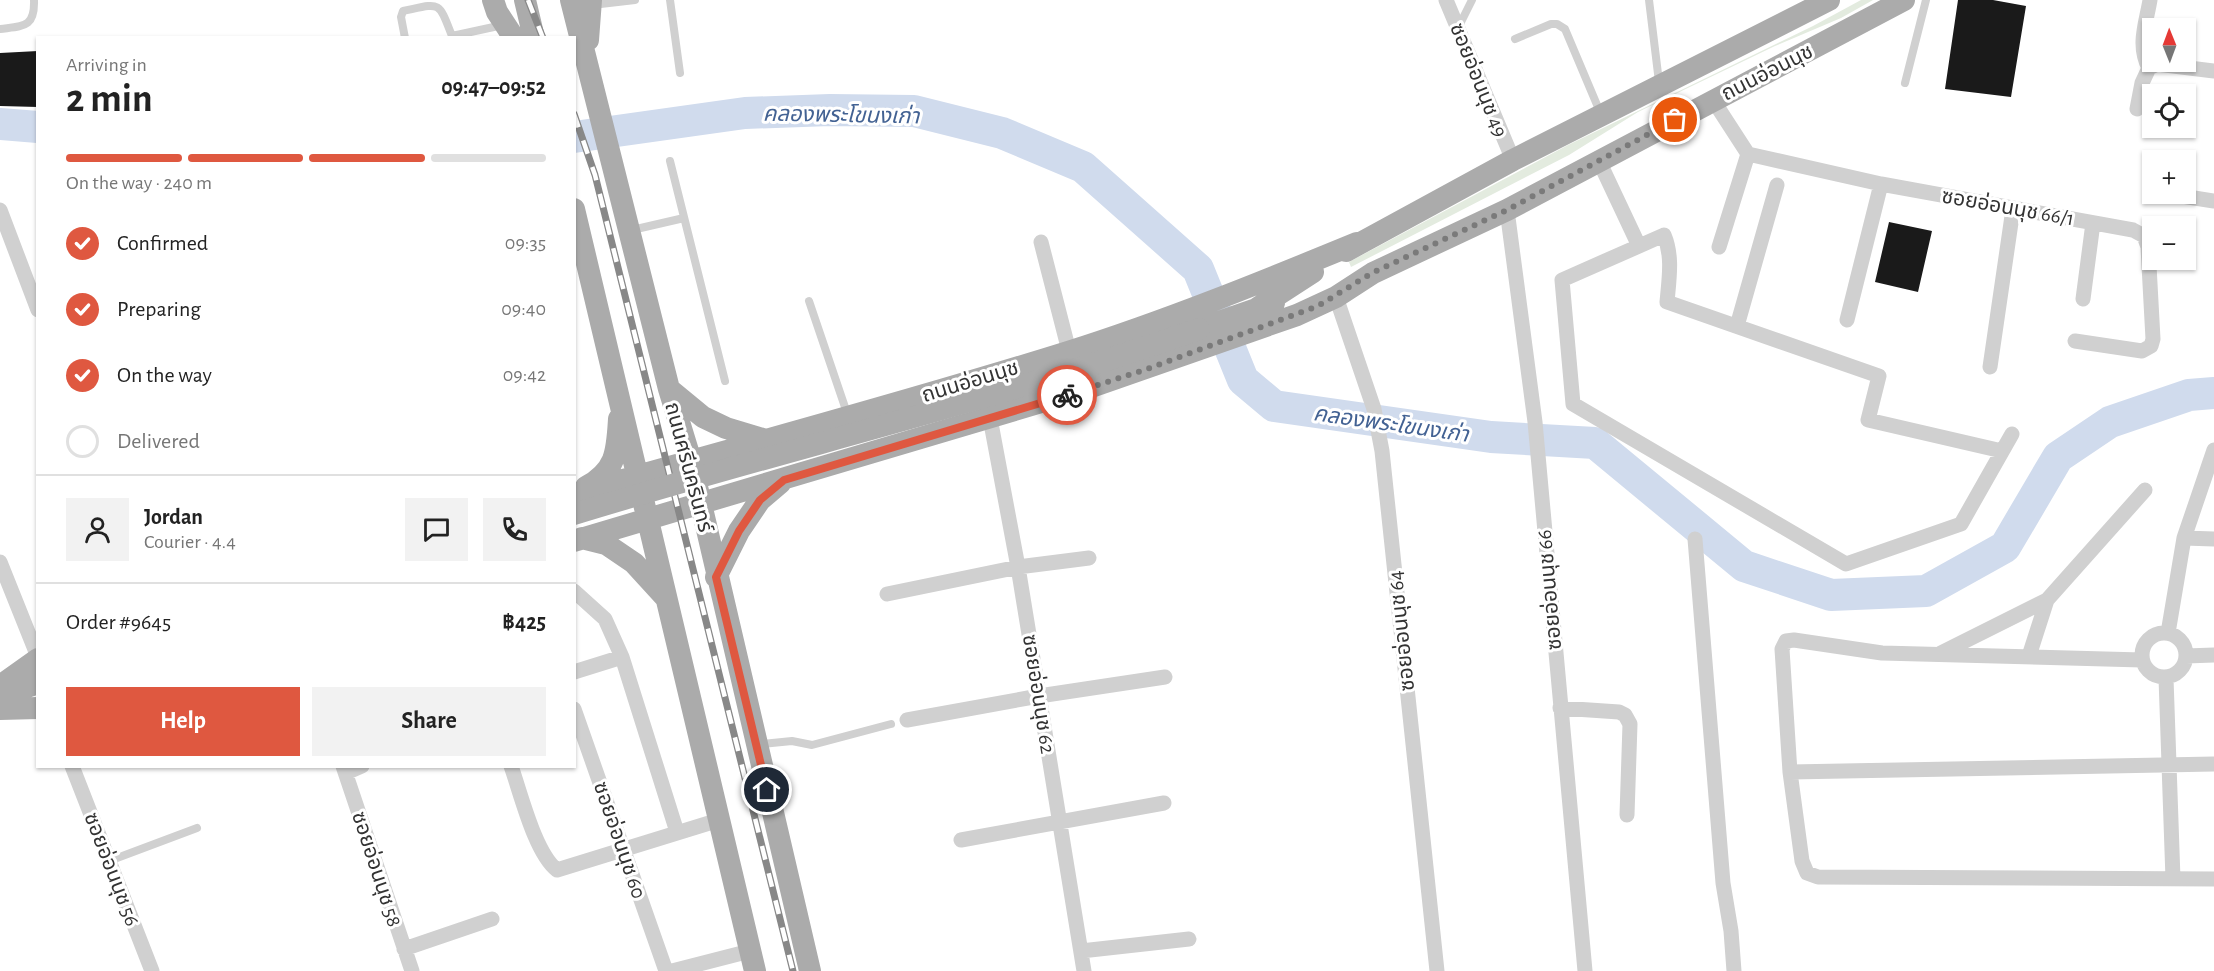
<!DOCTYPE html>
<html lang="en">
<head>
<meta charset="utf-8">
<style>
	body { margin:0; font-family:"Alegreya Sans","Noto Sans Thai",sans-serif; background:#f2f2f2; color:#222; height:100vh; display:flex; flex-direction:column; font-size:22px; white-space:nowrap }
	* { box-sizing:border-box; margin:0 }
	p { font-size:20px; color:#767676 }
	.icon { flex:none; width:33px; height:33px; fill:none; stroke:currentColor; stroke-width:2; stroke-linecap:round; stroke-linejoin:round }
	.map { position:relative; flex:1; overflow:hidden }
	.details { position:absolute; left:36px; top:36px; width:540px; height:732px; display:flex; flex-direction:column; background:#fff; border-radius:0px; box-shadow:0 2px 4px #0004 }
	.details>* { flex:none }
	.needle { width:39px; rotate:359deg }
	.buttons { position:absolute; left:2142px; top:18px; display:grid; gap:12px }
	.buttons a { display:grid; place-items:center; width:54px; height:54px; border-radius:0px; background:#fff; box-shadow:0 2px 4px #0004; font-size:30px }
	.pin { position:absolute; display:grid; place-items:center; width:51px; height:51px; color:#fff; margin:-26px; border:3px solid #fff; border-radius:50%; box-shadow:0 2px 6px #0007 }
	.courier { position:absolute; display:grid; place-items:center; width:60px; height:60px; margin:-30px; border:4px solid #df5840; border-radius:50%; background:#fff; color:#222; box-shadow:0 2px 8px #0007 }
	.headline em { font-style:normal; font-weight:700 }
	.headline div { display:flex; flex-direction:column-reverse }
	.headline { display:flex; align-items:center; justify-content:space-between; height:102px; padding:0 30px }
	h1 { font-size:39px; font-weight:700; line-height:45px }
	.bar { display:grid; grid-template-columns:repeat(4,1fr); gap:9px 6px; align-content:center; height:72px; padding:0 30px }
	.bar i { height:8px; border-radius:4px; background:#e0e0e0 }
	.bar .on { background:#df5840 }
	.bar p { grid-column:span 4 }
	.line { display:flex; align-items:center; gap:15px; padding:0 30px; border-top:2px solid #e0e0e0 }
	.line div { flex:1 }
	.round { display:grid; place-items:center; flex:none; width:63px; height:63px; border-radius:0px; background:#f2f2f2 }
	ol { padding:0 30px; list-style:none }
	li { display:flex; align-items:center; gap:18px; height:66px }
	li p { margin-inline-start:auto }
	li .icon { padding:6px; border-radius:50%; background:#df5840; color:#fff; stroke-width:4 }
	li:last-child { color:#767676 }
	li i { width:33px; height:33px; border:3px solid #e0e0e0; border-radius:50% }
	.button { display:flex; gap:12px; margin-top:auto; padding:12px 30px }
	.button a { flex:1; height:69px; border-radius:0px; background:#df5840; color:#fff; font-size:24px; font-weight:700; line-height:69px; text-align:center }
	.button a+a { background:#f2f2f2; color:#222 }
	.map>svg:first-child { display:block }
	.green { fill:#e3ebdf }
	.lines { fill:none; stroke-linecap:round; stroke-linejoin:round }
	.river { stroke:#d0dbed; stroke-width:32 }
	.building { fill:#1a1a1a }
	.service { stroke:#d0d0d0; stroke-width:8 }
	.minor { stroke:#d0d0d0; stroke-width:15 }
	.primary { stroke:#ababab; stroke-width:22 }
	.rail-casing { stroke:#888; stroke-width:7 }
	.rail { stroke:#fff; stroke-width:4.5; stroke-dasharray:14; stroke-linecap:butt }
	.primary-bridge { stroke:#ababab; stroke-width:22 }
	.done { stroke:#7a7a7a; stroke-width:6; stroke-dasharray:0 10.8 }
	.route { stroke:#df5840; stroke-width:8 }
	.labels { text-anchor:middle; stroke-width:6; stroke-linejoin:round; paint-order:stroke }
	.street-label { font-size:21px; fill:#333; stroke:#fff }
	.water-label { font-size:22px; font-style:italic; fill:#436293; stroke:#fff }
</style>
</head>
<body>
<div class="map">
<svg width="2214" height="971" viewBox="0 0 2214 971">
	<rect width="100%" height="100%" fill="#fff"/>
	<path class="green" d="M1861 0H1873L1841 18 1775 46 1638 112 1569 155 1351 267 1349 262 1568 145 1813 26Z"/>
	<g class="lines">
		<path class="river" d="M0 124 38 127
			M574 137 745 113 830 110 914 111 1002 133 1083 167 1198 269 1243 380 1274 406 1491 437 1595 443 1744 566 1831 595 1926 591 2005 547 2058 457 2110 422 2189 395 2214 393"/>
	</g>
	<path class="building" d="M1958 0H1993L2026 6 2011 97 1945 89Z
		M38 51V107L0 106V53Z
		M1889 222 1932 231 1918 292 1875 282Z"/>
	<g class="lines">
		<path class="service" d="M670 0 680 73
			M1649 0 1659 82
			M592 5 635 0
			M1458 28 1472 0
			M0 29C23 26 35 28 34 0
			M405 38 401 17 403 11C441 3 438 0 452 36L503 25
			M1515 39 1551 24H1557L1565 29 1600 112
			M1905 83 1926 0
			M670 161 725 381
			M632 230 684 218
			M809 301 848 416
			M761 744 792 741 812 745 891 724
			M109 861 197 828"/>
		<path class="minor" d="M1446 0 1513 160
			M2149 68C2137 45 2146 24 2150 0
			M1713 100 1748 154 1881 184 2133 230 2144 236 2148 247 2153 339 2151 346 2142 351 2075 341
			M2137 109 2142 83 2149 68 2157 64 2214 71
			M1599 161 1639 246
			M2169 194 2214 201
			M0 210 38 310
			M1507 210 1535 422 1585 971
			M1041 242 1069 351
			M1719 247 1748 154
			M1336 297 1374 409 1382 451 1437 971
			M2083 299 2093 223
			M1847 320 1881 184
			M1737 326 1777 185
			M1990 367 2013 209
			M990 418 1018 567 1084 971
			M2002 451 1868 420 1879 376 1667 302C1669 279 1673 256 1664 235L1562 280 1573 404 1846 564 1961 524 2012 434
			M2184 538 2214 539
			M1695 539 1723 883 1731 931 1734 971
			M0 562 38 657
			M574 591 605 619 622 657 677 832
			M887 594 1018 567 1089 558
			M2168 633 2184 538 2214 450
			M2142 655a22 22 0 1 1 44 0a22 22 0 1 1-44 0Z
			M1941 653 2047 600
			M2029 656 2047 600 2145 490
			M2186 656 2214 655
			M2142 660 1882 653 1794 640 1786 641 1782 649 1790 772 1802 861 1807 873 1818 877 2214 879
			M574 672 622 657
			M2166 678 2173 879
			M1560 708 1619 712 1625 715 1630 724 1627 815
			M574 709 666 971
			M907 720 1039 696 1165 677
			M72 766 152 971
			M343 766 412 971
			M511 766C521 794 535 853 557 870L719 820
			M1790 772 2214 764
			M346 773 362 766
			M961 840 1164 803
			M404 949 492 919
			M1081 951 1189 939
			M672 971 750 951"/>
		<path class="primary" d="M493 0 497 12 514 38
			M525 0 534 38
			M571 0 669 389 691 461 810 971
			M588 40 591 0
			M574 209 755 971
			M1346 251 1513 160 1829 0
			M1259 307 1313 272
			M1199 329 1274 303
			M669 389 703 417 726 428 766 440
			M586 487C617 470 617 451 619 419
			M574 494C739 447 905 403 1068 352 1166 321 1262 282 1357 243
			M582 538 606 544 634 563 666 598
			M574 541 1085 389 1297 315 1336 297 1373 273 1507 210 1904 0
			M716 577 739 531 760 500 780 483
			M0 686 38 659
			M0 697 38 683
			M0 709 38 708"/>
		<defs>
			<path id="rail" d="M528 0 543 38
				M574 114 595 175 793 971"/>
		</defs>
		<use href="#rail" class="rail-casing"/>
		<use href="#rail" class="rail"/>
		<path class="primary-bridge" d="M574 514C782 450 994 401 1199 329"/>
	</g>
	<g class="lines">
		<path class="done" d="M1067 395 1147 369 1318 306 1372 273 1507 210 1675 120"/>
		<path class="route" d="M767 790 716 577 739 531 760 500 784 480 1067 395"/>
	</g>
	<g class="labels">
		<g class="street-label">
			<text transform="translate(1767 72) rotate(-27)" y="7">ถนนอ่อนนุช</text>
			<text transform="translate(1479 80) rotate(68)" y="7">ซอยอ่อนนุช 49</text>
			<text transform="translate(2008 207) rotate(10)" y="7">ซอยอ่อนนุช 66/1</text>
			<text transform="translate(970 381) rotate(-17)" y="7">ถนนอ่อนนุช</text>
			<text transform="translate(689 467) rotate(75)" y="7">ถนนศรีนครินทร์</text>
			<text transform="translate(1549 590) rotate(-95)" y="7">ซอยอ่อนนุช 66</text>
			<text transform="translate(1401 631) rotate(-96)" y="7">ซอยอ่อนนุช 64</text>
			<text transform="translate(1039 694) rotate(81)" y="7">ซอยอ่อนนุช 62</text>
			<text transform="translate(620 840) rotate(71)" y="7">ซอยอ่อนนุช 60</text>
			<text transform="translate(112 869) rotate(69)" y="7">ซอยอ่อนนุช 56</text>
			<text transform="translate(377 869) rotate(72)" y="7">ซอยอ่อนนุช 58</text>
		</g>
		<g class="water-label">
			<text transform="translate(841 114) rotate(1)" y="8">คลองพระโขนงเก่า</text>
			<text transform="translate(1391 423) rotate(8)" y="8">คลองพระโขนงเก่า</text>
		</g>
	</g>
</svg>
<div class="buttons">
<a><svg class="needle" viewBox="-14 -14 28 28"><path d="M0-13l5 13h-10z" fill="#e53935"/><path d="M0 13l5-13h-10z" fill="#767676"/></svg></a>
<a><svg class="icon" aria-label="locate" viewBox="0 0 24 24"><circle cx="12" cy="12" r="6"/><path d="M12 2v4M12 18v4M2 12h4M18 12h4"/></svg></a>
<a>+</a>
<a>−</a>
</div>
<div class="pin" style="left:1675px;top:120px;background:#ea580c"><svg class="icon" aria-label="bag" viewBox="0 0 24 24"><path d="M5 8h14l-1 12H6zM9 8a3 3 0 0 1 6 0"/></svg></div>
<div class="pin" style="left:767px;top:790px;background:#1f2937"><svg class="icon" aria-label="home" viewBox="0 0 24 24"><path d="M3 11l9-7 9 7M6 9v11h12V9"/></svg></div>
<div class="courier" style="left:1067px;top:395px"><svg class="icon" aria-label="bike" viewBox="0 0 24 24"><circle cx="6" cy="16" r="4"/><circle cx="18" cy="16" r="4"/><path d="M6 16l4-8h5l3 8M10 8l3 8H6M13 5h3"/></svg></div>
<section class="details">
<div class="headline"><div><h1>2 min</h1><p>Arriving in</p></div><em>09:47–09:52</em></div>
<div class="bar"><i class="on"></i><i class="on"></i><i class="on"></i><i></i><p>On the way · 240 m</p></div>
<ol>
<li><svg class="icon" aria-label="check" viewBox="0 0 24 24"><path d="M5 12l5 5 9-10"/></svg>Confirmed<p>09:35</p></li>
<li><svg class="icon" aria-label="check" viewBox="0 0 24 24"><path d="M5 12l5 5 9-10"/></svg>Preparing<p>09:40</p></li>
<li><svg class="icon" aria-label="check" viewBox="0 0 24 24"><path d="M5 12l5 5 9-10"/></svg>On the way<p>09:42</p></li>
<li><i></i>Delivered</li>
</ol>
<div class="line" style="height:108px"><a class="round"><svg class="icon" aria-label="person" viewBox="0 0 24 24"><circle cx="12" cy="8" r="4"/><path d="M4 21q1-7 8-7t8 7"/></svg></a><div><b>Jordan</b><p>Courier · 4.4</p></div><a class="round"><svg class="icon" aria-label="chat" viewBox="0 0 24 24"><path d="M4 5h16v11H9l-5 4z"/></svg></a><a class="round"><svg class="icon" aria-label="phone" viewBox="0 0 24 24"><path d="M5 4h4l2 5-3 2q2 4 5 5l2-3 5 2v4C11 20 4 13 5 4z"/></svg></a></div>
<div class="line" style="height:78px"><div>Order #9645</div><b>฿425</b></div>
<div class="button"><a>Help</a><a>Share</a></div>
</section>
</div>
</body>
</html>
